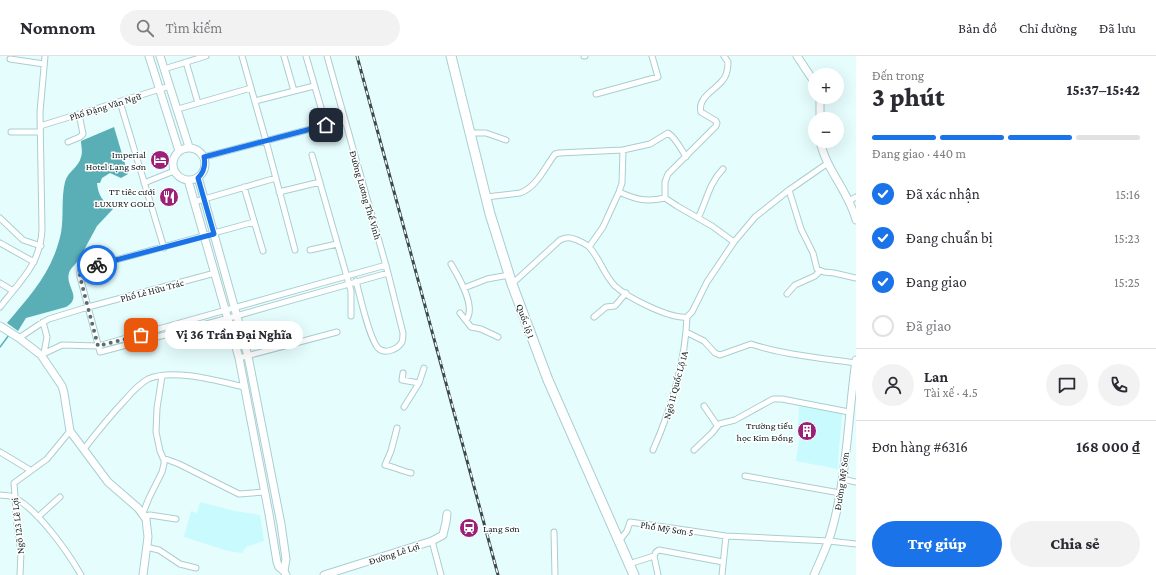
<!DOCTYPE html>
<html lang="vi">
<head>
<meta charset="utf-8">
<style>
	body { margin:0; font-family:"Crimson Pro",serif; background:#f2f2f3; color:#2b2b33; height:100vh; display:flex; flex-direction:column; font-size:15px; white-space:nowrap }
	* { box-sizing:border-box; margin:0 }
	p { font-size:13px; color:#7c7c81 }
	.icon { flex:none; width:22px; height:22px; fill:none; stroke:currentColor; stroke-width:2; stroke-linecap:round; stroke-linejoin:round }
	.map { position:relative; flex:1; overflow:hidden }
	.drawer { display:flex; flex-direction:column; background:#fff; width:300px }
	.drawer>* { flex:none }
	.buttons { position:absolute; left:808px; top:12px; display:grid; gap:8px }
	.buttons a { display:grid; place-items:center; width:36px; height:36px; border-radius:50%; background:#fff; box-shadow:0 4px 16px #0002; font-size:20px }
	.pin { position:absolute; display:grid; place-items:center; width:34px; height:34px; color:#fff; margin:-17px; border-radius:8px; box-shadow:0 2px 6px #0006 }
	.courier { position:absolute; display:grid; place-items:center; width:40px; height:40px; margin:-20px; border:3px solid #1a73e8; border-radius:50%; background:#fff; color:#222; box-shadow:0 1px 5px #0007 }
	.bubble { position:absolute; height:28px; border-radius:14px; background:#fff; box-shadow:0 4px 16px #0002; font-size:13px; font-weight:800; line-height:28px; text-align:center }
	.summary em { font-style:normal; font-weight:800 }
	.summary div { display:flex; flex-direction:column-reverse }
	.summary { display:flex; align-items:center; justify-content:space-between; height:68px; padding:0 16px }
	h1 { font-size:26px; font-weight:800; line-height:30px }
	.bar { display:grid; grid-template-columns:repeat(4,1fr); gap:6px 4px; align-content:center; height:48px; padding:0 16px }
	.bar i { height:5px; border-radius:3px; background:#e1e1e2 }
	.bar .on { background:#1a73e8 }
	.bar p { grid-column:span 4 }
	.line { display:flex; align-items:center; gap:10px; padding:0 16px; border-top:1px solid #e1e1e2 }
	.line div { flex:1 }
	.round { display:grid; place-items:center; flex:none; width:42px; height:42px; border-radius:21px; background:#f2f2f3 }
	ol { padding:0 16px; list-style:none }
	li { display:flex; align-items:center; gap:12px; height:44px }
	li p { margin-inline-start:auto }
	li .icon { padding:4px; border-radius:50%; background:#1a73e8; color:#fff; stroke-width:4 }
	li:last-child { color:#7c7c81 }
	li i { width:22px; height:22px; border:2px solid #e1e1e2; border-radius:50% }
	.action { display:flex; gap:8px; margin-top:auto; padding:8px 16px }
	.action a { flex:1; height:46px; border-radius:24px; background:#1a73e8; color:#fff; font-size:16px; font-weight:800; line-height:46px; text-align:center }
	.action a+a { background:#f2f2f3; color:#2b2b33 }
	header { display:flex; align-items:center; gap:24px; box-sizing:border-box; height:56px; padding:0 20px; background:#fff; border-bottom:1px solid #e1e1e2 }
	header strong { font-size:19px }
	nav { display:flex; gap:22px; margin-inline-start:auto; font-size:14px }
	.search { width:280px; height:36px; background:#f2f2f3; display:flex; align-items:center; gap:10px; box-sizing:border-box; padding:0 14px; border-radius:22px; color:#7c7c81; font-size:15px }
	main { display:flex; flex:1; min-height:0 }
	.map>svg:first-child { display:block }
	.built { fill:#c9fafe }
	.water { fill:#5aafb6 }
	.lines { fill:none; stroke-linecap:round; stroke-linejoin:round }
	.stream { stroke:#5aafb6; stroke-width:1.5 }
	.street-casing { stroke:#a9ced1; stroke-width:7 }
	.secondary-casing { stroke:#a9ced1; stroke-width:9 }
	.highway-casing { stroke:#a9ced1; stroke-width:11 }
	.street { stroke:#fff; stroke-width:5 }
	.secondary { stroke:#fff; stroke-width:7 }
	.highway { stroke:#fff; stroke-width:9 }
	.rail-casing { stroke:#3b4b4c; stroke-width:3 }
	.rail { stroke:#fff; stroke-width:1.5; stroke-dasharray:4.5; stroke-linecap:butt }
	.done { stroke:#5a6c6d; stroke-width:4; stroke-dasharray:0 7.2 }
	.route { stroke:#1a73e8; stroke-width:5 }
	.labels { text-anchor:middle; stroke-width:3; stroke-linejoin:round; paint-order:stroke }
	.street-label { font-size:10px; fill:#0f1e1f; stroke:#fff }
	.poi-label { font-size:10px; fill:#0f1e1f; stroke:#fff; text-anchor:end }
</style>
</head>
<body>
<header>
<strong>Nomnom</strong>
<div class="search"><svg class="icon" aria-label="search" viewBox="0 0 24 24"><circle cx="10" cy="10" r="6"/><path d="M15 15l6 6"/></svg>Tìm kiếm</div>
<nav><a>Bản đồ</a><a>Chỉ đường</a><a>Đã lưu</a></nav>
</header>
<main>
<div class="map">
<svg width="856" height="519" viewBox="0 0 856 519">
	<rect width="100%" height="100%" fill="#e6fdfe"/>
	<path class="built" d="M802 349 841 356 842 359 838 405V413L796 405 800 378 798 369 799 351Z
		M200 446 235 455 260 459 264 485 246 491 242 497 228 495 184 481 191 455 197 457Z"/>
	<path class="water" d="M114 71 128 118 121 122 110 117 102 122 100 127H97C98 139 103 146 113 153L97 170 84 194C82 204 71 210 69 217 65 231 83 241 66 251L26 262 18 275 7 267C32 237 52 217 61 177 64 160 61 142 65 126 68 115 79 111 81 101 83 96 81 90 81 85Z"/>
	<g class="lines">
		<path class="stream" d="M0 291 9 279"/>
		<defs>
			<path id="street" d="M242 0 266 85 295 194
				M284 0 294 35
				M306 0 326 69
				M327 0 388 217 403 277C403 280 403 283 402 286 398 293 385 299 378 292 369 282 360 240 356 225
				M584 0H585
				M10 3 44 8
				M186 6 198 47
				M164 13 206 0
				M596 38 658 21 652 0
				M255 45 314 30
				M120 46 164 192
				M178 53 251 32
				M40 70 170 30
				M11 76H40
				M470 77H486L506 84
				M68 86 80 81 83 78 79 58
				M312 99 351 235V260
				M204 101 345 64
				M144 127 174 115
				M244 131 263 195
				M789 134 801 173 813 197 817 213 824 216 834 217 856 222
				M279 136 320 126
				M619 136C637 144 646 146 665 142L677 150 712 170 734 186
				M486 141 520 137C537 131 545 111 555 98L559 97 623 94 650 88 668 77C676 82 681 93 686 101
				M665 142V126L668 118 716 70 717 67 716 65 701 56C697 42 715 34 722 25 727 20 728 13 728 6L724 0
				M849 145 856 141
				M194 146 276 122
				M0 162 23 184 41 190
				M698 162C707 144 709 127 723 113
				M254 166 83 213 80 216V221L100 296 229 262 388 217
				M0 187 34 206
				M589 191 603 171 619 136 622 127 623 94
				M310 194 337 188
				M451 208C458 220 477 251 466 264
				M0 227 13 235
				M512 228 560 184C566 181 570 181 577 184 581 186 587 188 590 192 600 203 604 219 615 230 628 242 670 263 687 261
				M464 232 487 223 509 219
				M787 238 795 229 815 220 820 215
				M0 251C20 225 40 209 42 174L40 56 45 0
				M460 257 471 271 481 273 498 281
				M594 261 606 251 615 250 626 237
				M687 261 692 256 707 226 734 186 755 161 789 134 828 107
				M43 266 47 281 44 297
				M686 276 704 285 715 297 720 299 751 288C784 299 820 302 856 307
				M19 282 40 268 49 263 88 251 215 217
				M41 299 62 289 98 290 386 209
				M239 302 337 276
				M403 317 402 324 419 327
				M704 350 717 369
				M404 351 419 327 424 312
				M397 372 391 395 385 409C394 411 402 415 411 417
				M84 393C97 376 111 359 125 344 132 336 139 328 148 323 173 312 218 325 244 331
				M653 394C672 351 685 308 687 261
				M694 394 712 377 719 368 735 364 773 343H782L849 356
				M0 396 30 414
				M163 402 179 408 239 438 265 436
				M745 420 840 437
				M842 423 856 426
				M0 439C5 440 11 439 15 442 38 454 68 496 81 519
				M143 457 149 442 162 416 164 408V404L160 395 156 376 157 352 162 320
				M145 460 150 459 176 463
				M38 461 60 441
				M554 476 555 519
				M432 485 441 519
				M619 485 627 475 630 466 726 480 829 485 856 488
				M146 491 159 494 180 508 196 512
				M654 500 656 496 659 494 723 506
				M654 500 658 519
				M629 508 654 500
				M20 519 21 496 17 468 14 427 47 403 70 375
				M722 519 726 480"/>
			<path id="secondary" d="M149 0 179 95
				M160 0 189 91
				M797 0 815 27
				M820 41V63
				M820 85C826 114 849 136 856 164
				M173 108a16 16 0 1 1 32 0a16 16 0 1 1-32 0Z
				M198 121 248 300 281 468 286 503 284 515 286 519
				M188 124 239 302 269 458 277 506 279 511 284 515
				M0 270 19 282 41 299 62 330 64 337 70 375 108 426 138 452 146 463 148 481 143 519
				M324 519 432 485 443 479 446 466 447 458
				M814 519C820 505 827 491 831 477 847 423 848 360 856 304"/>
			<path id="highway" d="M451 0 490 158 512 228 548 324 634 519"/>
		</defs>
		<use href="#street" class="street-casing"/>
		<use href="#secondary" class="secondary-casing"/>
		<use href="#highway" class="highway-casing"/>
		<use href="#street" class="street"/>
		<use href="#secondary" class="secondary"/>
		<use href="#highway" class="highway"/>
		<defs>
			<path id="rail" d="M357 0C404 173 452 346 498 519"/>
		</defs>
		<use href="#rail" class="rail-casing"/>
		<use href="#rail" class="rail"/>
	</g>
	<g class="lines">
		<path class="done" d="M97 209 84 213 80 216V221L98 290 141 279"/>
		<path class="route" d="M97 209 214 178 198 122C204 116 206 110 204 101L326 69"/>
	</g>
	<defs>
		<symbol id="hotel-disc" viewBox="-11 -11 22 22"><circle r="9.5" fill="#9b2077" stroke="#fff"/><path d="M-6-4.5h1.5V1H6V5H4.5V3h-9V5H-6ZM-4 0a1.8 1.8 0 1 1 3.6 0ZM.5 0V-2.5h3Q6-2.5 6 0Z" fill="#fff"/></symbol>
		<symbol id="restaurant-disc" viewBox="-11 -11 22 22"><circle r="9.5" fill="#9b2077" stroke="#fff"/><path d="M-5-6h1v4h1v-4h1v4h1v-4h1v5L-1.5 .5V6h-2V.5L-5-1ZM5-6V6H3V1.5H1.5Q1.5-4 5-6Z" fill="#fff"/></symbol>
		<symbol id="building-disc" viewBox="-11 -11 22 22"><circle r="9.5" fill="#9b2077" stroke="#fff"/><path d="M-4-6H4V6H1V3H-1V6H-4ZM-2.5-4.3h1.7v1.8h-1.7ZM.8-4.3h1.7v1.8H.8ZM-2.5-1h1.7V.8h-1.7ZM.8-1h1.7V.8H.8Z" fill="#fff"/></symbol>
		<symbol id="station-disc" viewBox="-11 -11 22 22"><circle r="9.5" fill="#9b2077" stroke="#fff"/><path d="M-3-6H3Q5-6 5-4V2Q5 4 3 4L4.5 6H3L1.5 4h-3L-3 6H-4.5L-3 4Q-5 4-5 2V-4Q-5-6-3-6ZM-3.5-4v3h7v-3ZM-3.5 1v1.5H-2V1ZM2 1v1.5H3.5V1Z" fill="#fff"/></symbol>
	</defs>
	<g fill-rule="evenodd">
		<use href="#hotel-disc" x="149" y="93" width="22" height="22"/>
		<use href="#restaurant-disc" x="158" y="130" width="22" height="22"/>
		<use href="#building-disc" x="796" y="364" width="22" height="22"/>
		<use href="#station-disc" x="458" y="461" width="22" height="22"/>
	</g>
	<g class="labels">
		<g class="street-label">
			<text transform="translate(105 50) rotate(-17)" y="4">Phố Đặng Văn Ngữ</text>
			<text transform="translate(366 139) rotate(74)" y="4">Đường Lương Thế Vinh</text>
			<text transform="translate(152 234) rotate(-15)" y="4">Phố Lê Hữu Trác</text>
			<text transform="translate(526 265) rotate(70)" y="4">Quốc lộ 1</text>
			<text transform="translate(675 329) rotate(-75)" y="4">Ngõ 11 Quốc Lộ 1A</text>
			<text transform="translate(841 425) rotate(-82)" y="4">Đường Mỹ Sơn</text>
			<text transform="translate(17 470) rotate(-96)" y="4">Ngõ 123 Lê Lợi</text>
			<text transform="translate(667 472) rotate(9)" y="4">Phố Mỹ Sơn 5</text>
			<text transform="translate(394 497) rotate(-18)" y="4">Đường Lê Lợi</text>
		</g>
		<g class="poi-label">
			<text x="146" y="102">Imperial<tspan x="146" dy="12">Hotel Lạng Sơn</tspan></text>
			<text x="155" y="139">TT tiêc cưới<tspan x="155" dy="12">LUXURY GOLD</tspan></text>
			<text x="793" y="373">Trường tiểu<tspan x="793" dy="12">học Kim Đồng</tspan></text>
			<text x="483" y="476" text-anchor="start">Lạng Sơn</text>
		</g>
	</g>
</svg>
<div class="buttons">
<a>+</a>
<a>−</a>
</div>
<div class="pin" style="left:141px;top:279px;background:#ea580c"><svg class="icon" aria-label="bag" viewBox="0 0 24 24"><path d="M5 8h14l-1 12H6zM9 8a3 3 0 0 1 6 0"/></svg></div>
<div class="pin" style="left:326px;top:69px;background:#1f2937"><svg class="icon" aria-label="home" viewBox="0 0 24 24"><path d="M3 11l9-7 9 7M6 9v11h12V9"/></svg></div>
<div class="courier" style="left:97px;top:209px"><svg class="icon" aria-label="bike" viewBox="0 0 24 24"><circle cx="6" cy="16" r="4"/><circle cx="18" cy="16" r="4"/><path d="M6 16l4-8h5l3 8M10 8l3 8H6M13 5h3"/></svg></div>
<div class="bubble" style="left:165px;top:265px;width:138px">Vị 36 Trần Đại Nghĩa</div>
</div>
<section class="drawer">
<div class="summary"><div><h1>3 phút</h1><p>Đến trong</p></div><em>15:37–15:42</em></div>
<div class="bar"><i class="on"></i><i class="on"></i><i class="on"></i><i></i><p>Đang giao · 440 m</p></div>
<ol>
<li><svg class="icon" aria-label="check" viewBox="0 0 24 24"><path d="M5 12l5 5 9-10"/></svg>Đã xác nhận<p>15:16</p></li>
<li><svg class="icon" aria-label="check" viewBox="0 0 24 24"><path d="M5 12l5 5 9-10"/></svg>Đang chuẩn bị<p>15:23</p></li>
<li><svg class="icon" aria-label="check" viewBox="0 0 24 24"><path d="M5 12l5 5 9-10"/></svg>Đang giao<p>15:25</p></li>
<li><i></i>Đã giao</li>
</ol>
<div class="line" style="height:72px"><a class="round"><svg class="icon" aria-label="person" viewBox="0 0 24 24"><circle cx="12" cy="8" r="4"/><path d="M4 21q1-7 8-7t8 7"/></svg></a><div><b>Lan</b><p>Tài xế · 4.5</p></div><a class="round"><svg class="icon" aria-label="chat" viewBox="0 0 24 24"><path d="M4 5h16v11H9l-5 4z"/></svg></a><a class="round"><svg class="icon" aria-label="phone" viewBox="0 0 24 24"><path d="M5 4h4l2 5-3 2q2 4 5 5l2-3 5 2v4C11 20 4 13 5 4z"/></svg></a></div>
<div class="line" style="height:52px"><div>Đơn hàng #6316</div><b>168 000 ₫</b></div>
<div class="action"><a>Trợ giúp</a><a>Chia sẻ</a></div>
</section>
</main>
</body>
</html>
